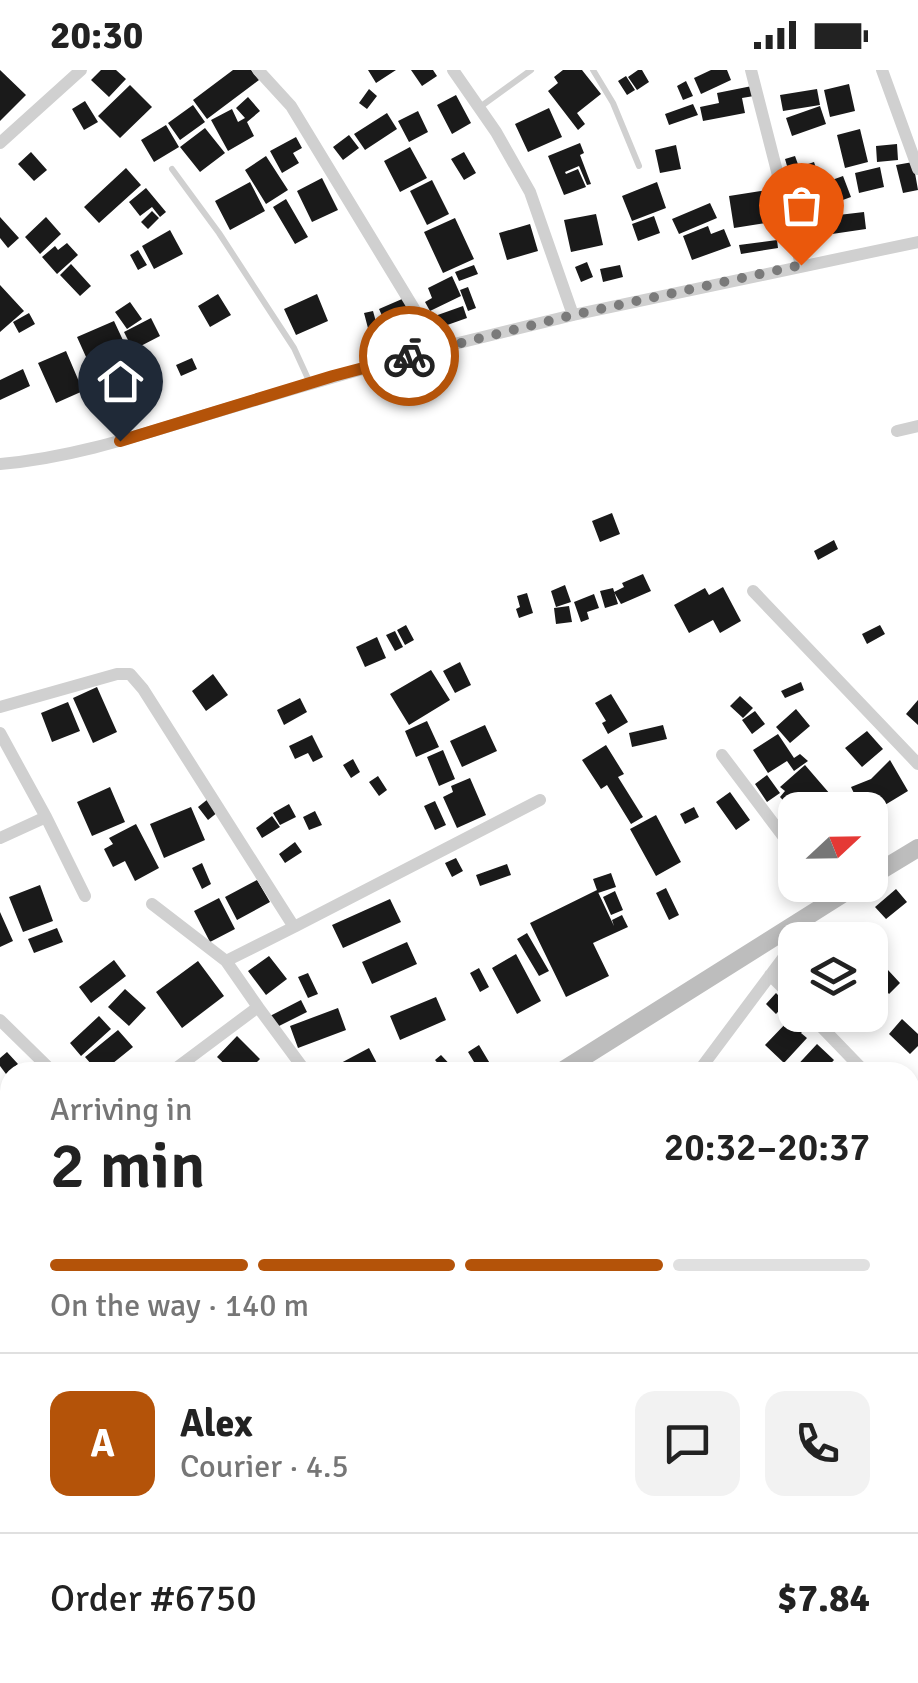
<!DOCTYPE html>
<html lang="en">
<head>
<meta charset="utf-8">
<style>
	body { margin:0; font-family:Signika,sans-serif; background:#f2f2f2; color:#222; height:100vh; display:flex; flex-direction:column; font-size:38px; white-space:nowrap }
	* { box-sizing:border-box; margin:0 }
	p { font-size:32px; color:#767676 }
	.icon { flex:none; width:55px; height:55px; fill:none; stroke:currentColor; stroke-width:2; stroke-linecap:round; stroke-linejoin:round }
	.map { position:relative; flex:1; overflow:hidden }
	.side { position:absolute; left:0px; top:992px; width:920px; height:622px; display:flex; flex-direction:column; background:#fff; border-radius:30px 30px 0 0; box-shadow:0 5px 15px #0003 }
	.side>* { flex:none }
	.needle { width:65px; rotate:68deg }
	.tools { position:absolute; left:778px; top:722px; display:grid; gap:20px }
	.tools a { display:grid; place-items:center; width:110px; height:110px; border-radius:20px; background:#fff; box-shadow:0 5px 15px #0003; font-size:50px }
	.pin { position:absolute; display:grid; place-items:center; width:85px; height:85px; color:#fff; margin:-102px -42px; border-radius:50% 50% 50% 0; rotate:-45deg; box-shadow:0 0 10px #0007 }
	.pin .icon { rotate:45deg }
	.courier { position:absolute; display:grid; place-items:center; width:100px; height:100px; margin:-50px; border:8px solid #b45309; border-radius:50%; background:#fff; color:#222; box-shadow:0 2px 12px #0007 }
	.head em { font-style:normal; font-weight:600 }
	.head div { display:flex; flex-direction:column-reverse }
	.head { display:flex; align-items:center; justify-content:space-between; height:170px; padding:0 50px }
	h1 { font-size:65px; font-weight:600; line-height:75px }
	.bar { display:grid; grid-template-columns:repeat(4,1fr); gap:15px 10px; align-content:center; height:120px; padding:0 50px }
	.bar i { height:12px; border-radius:8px; background:#e0e0e0 }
	.bar .active { background:#b45309 }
	.bar p { grid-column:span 4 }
	.line { display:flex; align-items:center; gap:25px; padding:0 50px; border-top:2px solid #e0e0e0 }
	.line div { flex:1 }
	.round { display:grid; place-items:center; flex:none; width:105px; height:105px; border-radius:20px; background:#f2f2f2 }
	.status { display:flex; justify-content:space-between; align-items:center; height:70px; padding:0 50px; background:#fff; direction:ltr }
	.status svg { height:28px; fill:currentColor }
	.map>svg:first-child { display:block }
	.building { fill:#1a1a1a }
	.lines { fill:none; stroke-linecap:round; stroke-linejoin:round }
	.lane { stroke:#d0d0d0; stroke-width:6 }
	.street { stroke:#d0d0d0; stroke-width:12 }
	.secondary { stroke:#bdbdbd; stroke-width:18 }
	.done { stroke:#7a7a7a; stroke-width:10; stroke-dasharray:0 18 }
	.route { stroke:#b45309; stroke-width:12 }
</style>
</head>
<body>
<div class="status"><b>20:30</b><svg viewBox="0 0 49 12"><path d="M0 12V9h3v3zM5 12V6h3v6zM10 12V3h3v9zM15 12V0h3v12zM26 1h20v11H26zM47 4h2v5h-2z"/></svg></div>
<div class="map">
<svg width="918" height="1613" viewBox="0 0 918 1613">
	<rect width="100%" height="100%" fill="#fff"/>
	<path class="building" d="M0 0 26 25 0 51Z
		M101 0H116L126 9 109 27 91 10Z
		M233 0H251L259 10 207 49 193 30Z
		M368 0H396L376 13Z
		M411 0H433L437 6 422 16Z
		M563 0H582L601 24 577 43 585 54 578 60 548 21 558 13 554 7Z
		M638 0H642L649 12 637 20 628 7Z
		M711 0H727L731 10 701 24 694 8Z
		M626 6 635 20 627 25 618 11Z
		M686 11 693 26 683 30 677 16Z
		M849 14 855 41 830 47 824 20Z
		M130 15 152 37 120 68 98 46Z
		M752 16 754 26 742 28 745 43 703 51 700 37 719 33 717 23Z
		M369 19 377 26 367 39 359 33Z
		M817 19 820 35 783 41 780 25Z
		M456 25 471 53 452 64 437 35Z
		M248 27 260 41 247 52 254 66 228 81 211 50 232 39 238 52 245 48 236 38Z
		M85 31 98 52 84 60 72 39Z
		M693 34 698 45 669 55 665 44Z
		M193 35 205 52 180 70 168 53Z
		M820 36 826 54 792 66 786 48Z
		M549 38 562 67 528 82 515 54Z
		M418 41 428 62 409 72 398 51Z
		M387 43 397 59 365 80 354 64Z
		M166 55 179 77 154 92 141 70Z
		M205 58 225 83 200 102 180 77Z
		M860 59 868 92 845 98 837 65Z
		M349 65 359 78 343 90 333 77Z
		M296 67 302 78 293 83 299 93 282 103 270 81Z
		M580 73 584 83 580 85 591 114 587 115 579 96 565 102 566 104 578 99 586 117 564 125 548 86Z
		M897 74 898 90 877 92 876 76Z
		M676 75 681 99 660 103 655 80Z
		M410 77 427 108 400 122 384 91Z
		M31 82 47 100 34 111 18 94Z
		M464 82 476 103 464 110 451 89Z
		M266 86 288 120 266 134 245 100Z
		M795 86 799 97 814 92 818 104 792 113 785 89Z
		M913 92 918 120 903 123 896 95Z
		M880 97 884 117 859 123 855 103Z
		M126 98 141 115 99 153 84 137Z
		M843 106 851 127 840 131 832 110Z
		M322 108 338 140 312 152 297 121Z
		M432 110 449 144 427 155 410 121Z
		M250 112 265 141 230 160 215 131Z
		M657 112 666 138 632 151 622 126Z
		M146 118 166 142 160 147 152 137 140 146 129 132Z
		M767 120 772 152 734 158 729 126Z
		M286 129 308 167 295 174 273 137Z
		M710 133 717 148 679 164 672 149Z
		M152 141 159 148 148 159 141 152Z
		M864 142 866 159 832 164 830 146Z
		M596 144 603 175 571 182 564 150Z
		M654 146 660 163 638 171 632 154Z
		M0 147 19 168 8 178 0 168Z
		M46 147 61 164 40 184 25 167Z
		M455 148 474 189 443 203 424 162Z
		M530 154 538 181 507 190 499 163Z
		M708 156 711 164 724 159 731 176 692 190 683 166Z
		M170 160 183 184 154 199 142 176Z
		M777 170 778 178 741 184 739 175Z
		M67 173 78 185 57 204 42 187 55 176 58 180Z
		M138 180 147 195 138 200 130 185Z
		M587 192 593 207 581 212 575 197Z
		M71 194 91 216 80 226 60 205Z
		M474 195 478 204 459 211 455 202Z
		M620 195 623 207 603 212 600 199Z
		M452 206 461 226 430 241 425 232 432 228 428 218Z
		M0 215 24 241 0 262Z
		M468 217 476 238 468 241 460 220Z
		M218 224 231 245 210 257 198 236Z
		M317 224 328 251 296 265 284 239Z
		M409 226 419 251 390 263 379 239Z
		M130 232 142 249 127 259 115 242Z
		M463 236 467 248 436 259 432 247Z
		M373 241 378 259 369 262 364 243Z
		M29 243 35 254 19 263 13 252Z
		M151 248 160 266 133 280 124 262Z
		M114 251 128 281 91 298 77 267Z
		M66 281 83 321 56 333 38 293Z
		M192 288 197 299 181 306 176 295Z
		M23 299 30 316 0 330V310Z
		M117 327 123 346 116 349 109 330Z
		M612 443 620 464 600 472 592 451Z
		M834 470 838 479 818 490 814 481Z
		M643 504 651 521 621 534 614 522 624 517 622 513Z
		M565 515 571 532 556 537 551 521Z
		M723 517 741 551 720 563 713 550 689 563 674 535 705 518 709 525Z
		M613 518 618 534 605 538 600 521Z
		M527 523 533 543 519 548 516 539 520 537 517 526Z
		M594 524 599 538 587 542 589 549 581 552 574 532Z
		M569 536 572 552 556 554 554 538Z
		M406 555 414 570 405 575 397 560Z
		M880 555 885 564 867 574 862 564Z
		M395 561 403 577 395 581 386 565Z
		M377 567 386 588 365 597 356 577Z
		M460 592 471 615 455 623 443 601Z
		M431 600 450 630 409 655 390 624Z
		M213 604 228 625 206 641 192 621Z
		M801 612 804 620 785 628 781 621Z
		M97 617 117 662 93 673 73 628Z
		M611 624 628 652 608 664 602 653 606 651 595 633Z
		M740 626 753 638 743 648 730 636Z
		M300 628 307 642 284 655 277 640Z
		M918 630V655L906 644Z
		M68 632 80 661 52 672 41 643Z
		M796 639 810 656 790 673 776 657Z
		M755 641 765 654 752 664 742 650Z
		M427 651 439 677 416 687 405 661Z
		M485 655 497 681 462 697 450 671Z
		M663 655 667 669 632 677 629 663Z
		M867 661 883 679 862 697 845 678Z
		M778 664 794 688 800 684 808 691 794 701 787 691 768 703 753 680Z
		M312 665 323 687 313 692 308 683 295 689 289 676Z
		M606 675 624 704 618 707 643 747 631 754 607 715 601 719 582 690Z
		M443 680 455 709 439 716 427 687Z
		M353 689 360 702 351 708 343 695Z
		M890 690 908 721 870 744V740H862L851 717 871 709Z
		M805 695 830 724 810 740H795V743L780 727 785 721 780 717Z
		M767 705 780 723 767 732 755 714Z
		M378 706 387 720 379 726 369 712Z
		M470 708 486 745 457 758 443 727 453 722 451 716Z
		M110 717 125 752 92 766 77 732Z
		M730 722 750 750 736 760 716 732Z
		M208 729 218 742 208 750 198 737Z
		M435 731 446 755 435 760 424 736Z
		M289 734 296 747 280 755 273 743Z
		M191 737 205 770 164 788 150 754Z
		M694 737 699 747 685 754 680 744Z
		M315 741 322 755 309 760 303 747Z
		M656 745 681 792 656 806 630 759Z
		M272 746 280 757 262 768 256 758Z
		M136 754 159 798 135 811 125 791 113 797 104 779 113 774 109 768Z
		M295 772 302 782 285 793 279 784Z
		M456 788 463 801 452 807 445 793Z
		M202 793 211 814 202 819 192 798Z
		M507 794 511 805 480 816 476 805Z
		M611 803 616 817 598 823 593 809Z
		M257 810 270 832 237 850 225 827Z
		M40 815 53 851 23 862 9 827Z
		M666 818 679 845 669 850 656 823Z
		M896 819 907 832 886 849 875 837Z
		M597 820 614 856 612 850 622 845 628 857 593 873 609 906 566 927 530 853Z
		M615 821 623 840 611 845 603 827Z
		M219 828 235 859 210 872 194 841Z
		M390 829 401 852 343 878 332 855Z
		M0 842 13 871 0 877Z
		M57 858 63 872 34 883 28 869Z
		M527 863 549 901 539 906 517 869Z
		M407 872 417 894 372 914 362 892Z
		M516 884 541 931 517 944 492 898Z
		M269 886 287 909 266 925 248 901Z
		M114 890 126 906 91 933 79 917Z
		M198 891 224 926 182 958 156 922Z
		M479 898 489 917 480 922 470 903Z
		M888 900 900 913 889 924 876 910Z
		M308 903 318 924 308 928 298 907Z
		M125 919 146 938 129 956 108 937Z
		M776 923 786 933 776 944 766 934Z
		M436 927 446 950 400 970 390 946Z
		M301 930 307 942 275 958 270 946Z
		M788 934 795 940V945H800L809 954 801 963 807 968 784 993 765 975 789 950 780 942Z
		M338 938 346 960 298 978 290 956Z
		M99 946 111 959 81 986 70 973Z
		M902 949 918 964V976L910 984 889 964Z
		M118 960 133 977 102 1002H98L85 987Z
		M237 966 260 989 247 1002H233L217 987Z
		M817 974 834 990 823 1002H791Z
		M479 975 495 1002H480L468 982Z
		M369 978 380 999 372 1002H324Z
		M7 982 18 994 6 1004 0 996V988Z
		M441 985 457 1002H445L435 990Z
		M10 1019V1040L0 1048V1026Z
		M910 1190 918 1198V1212L910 1220Z
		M0 1270 10 1281V1306L0 1315Z
		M910 1293 918 1300V1334L910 1327Z
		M8 1404 10 1407 3 1413 10 1420V1424L0 1434V1410Z
		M918 1527V1562L910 1543V1531Z
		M0 1588 10 1598V1605H14L7 1613H0Z
		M124 1605H151L158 1613H114Z
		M378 1605H407L418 1613H383L376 1608Z
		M542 1605H565L571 1613H548Z"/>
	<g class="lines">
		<path class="lane" d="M593 0 613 33 639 96
			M480 37 531 0
			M172 99 219 163 294 278 310 313"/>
		<path class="street" d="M258 0 291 36 438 278 573 245 918 172
			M453 0 496 62 530 122 573 245
			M751 0 801 195
			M882 0 918 99
			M0 73 81 0
			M897 361 918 356
			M0 394C72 388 140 365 209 344 285 321 361 299 438 278
			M753 521 918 694
			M0 637 117 604H130L143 619 294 857 226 891
			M0 663 46 747 85 826
			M722 685 795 782
			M0 768 46 747
			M820 815 832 831
			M152 834 226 891 258 937
			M294 857 540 730
			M770 905 795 930
			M810 945 865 1002
			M0 950 53 1002
			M171 1002 258 937 306 1002
			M698 1002 795 872
			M910 1048 918 1057
			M0 1134 10 1126
			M0 1170 10 1179
			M910 1227 918 1237
			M910 1359 918 1363
			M0 1381 10 1390
			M910 1510 918 1505
			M0 1525 10 1537
			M71 1605 78 1613
			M349 1605 359 1613
			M501 1605 514 1613
			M246 1613 252 1605
			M461 1613 467 1605
			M601 1613 608 1605
			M739 1613 751 1605"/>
		<path class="secondary" d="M870 807 918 778
			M560 1002 857 815
			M0 1504 10 1494"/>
	</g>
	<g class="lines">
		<path class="done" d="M409 286 573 245 801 195"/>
		<path class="route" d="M120 371 333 306 409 286"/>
	</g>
</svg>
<div class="tools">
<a><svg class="needle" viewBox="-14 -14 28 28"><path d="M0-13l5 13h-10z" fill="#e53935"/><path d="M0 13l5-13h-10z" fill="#767676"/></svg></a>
<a><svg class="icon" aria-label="layers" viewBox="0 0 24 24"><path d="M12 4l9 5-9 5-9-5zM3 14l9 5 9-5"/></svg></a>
</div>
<div class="pin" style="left:801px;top:195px;background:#ea580c"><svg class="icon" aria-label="bag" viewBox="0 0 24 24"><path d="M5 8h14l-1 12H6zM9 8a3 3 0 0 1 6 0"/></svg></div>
<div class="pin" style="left:120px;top:371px;background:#1f2937"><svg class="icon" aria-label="home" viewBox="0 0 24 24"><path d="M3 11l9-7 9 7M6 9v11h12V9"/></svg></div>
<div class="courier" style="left:409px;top:286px"><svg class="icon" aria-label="bike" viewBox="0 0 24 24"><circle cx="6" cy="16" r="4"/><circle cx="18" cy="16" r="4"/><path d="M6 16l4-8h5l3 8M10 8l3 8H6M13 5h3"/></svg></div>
<section class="side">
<div class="head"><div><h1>2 min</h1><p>Arriving in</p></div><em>20:32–20:37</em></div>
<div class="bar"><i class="active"></i><i class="active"></i><i class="active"></i><i></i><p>On the way · 140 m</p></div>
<div class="line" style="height:180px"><b class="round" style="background:#b45309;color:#fff">A</b><div><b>Alex</b><p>Courier · 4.5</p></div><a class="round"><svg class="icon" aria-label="chat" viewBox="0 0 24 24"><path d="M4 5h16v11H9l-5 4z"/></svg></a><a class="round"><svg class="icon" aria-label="phone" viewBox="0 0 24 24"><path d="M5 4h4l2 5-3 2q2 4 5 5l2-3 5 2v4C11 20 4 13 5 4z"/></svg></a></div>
<div class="line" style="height:130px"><div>Order #6750</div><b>$7.84</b></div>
</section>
</div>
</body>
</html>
